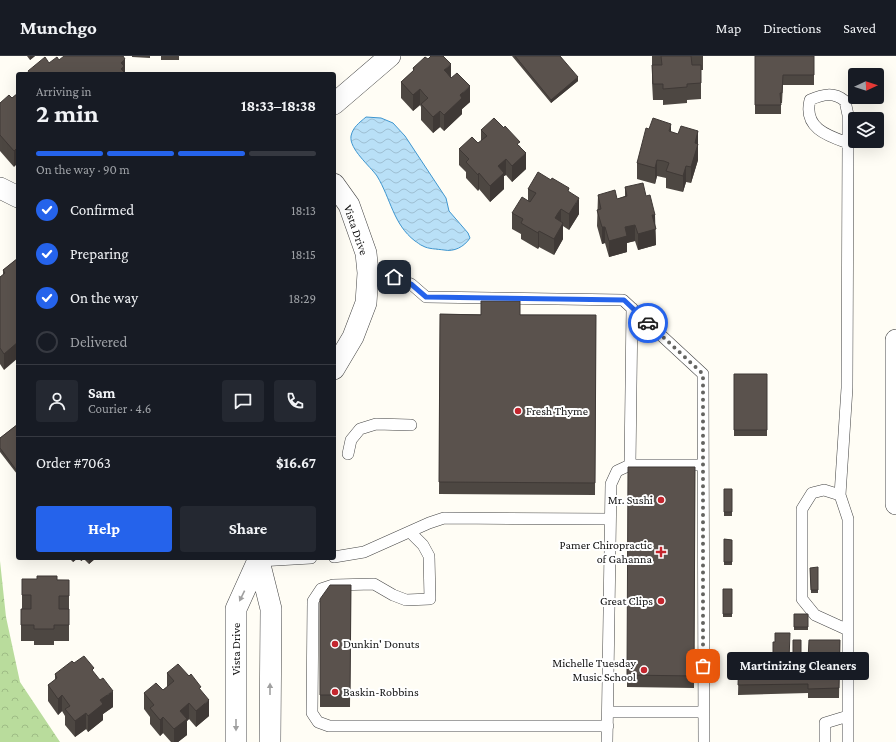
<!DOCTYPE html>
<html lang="en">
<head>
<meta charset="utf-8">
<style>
	body { margin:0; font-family:"Crimson Pro",serif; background:#242831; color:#f1f3f6; height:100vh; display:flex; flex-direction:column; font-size:15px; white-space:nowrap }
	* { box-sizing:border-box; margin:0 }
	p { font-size:13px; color:#9ea1a6 }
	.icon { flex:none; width:22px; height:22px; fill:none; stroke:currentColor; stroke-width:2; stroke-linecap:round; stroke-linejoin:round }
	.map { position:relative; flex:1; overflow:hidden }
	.side { position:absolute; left:16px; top:16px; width:320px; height:488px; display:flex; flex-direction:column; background:#171b24; border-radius:4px; box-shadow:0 4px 16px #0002 }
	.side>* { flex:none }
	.needle { width:26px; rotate:87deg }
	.fabs { position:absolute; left:848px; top:12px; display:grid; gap:8px }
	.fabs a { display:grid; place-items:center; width:36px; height:36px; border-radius:4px; background:#171b24; box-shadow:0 4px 16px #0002; font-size:20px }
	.pin { position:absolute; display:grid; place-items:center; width:34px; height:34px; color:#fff; margin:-17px; border-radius:8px; box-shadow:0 2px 6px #0006 }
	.courier { position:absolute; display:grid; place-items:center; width:40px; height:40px; margin:-20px; border:3px solid #2563eb; border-radius:50%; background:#fff; color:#222; box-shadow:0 1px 5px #0007 }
	.bubble { position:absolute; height:28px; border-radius:4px; background:#171b24; box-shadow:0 4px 16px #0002; font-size:13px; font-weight:700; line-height:28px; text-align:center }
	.head em { font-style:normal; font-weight:700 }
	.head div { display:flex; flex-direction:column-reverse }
	.head { display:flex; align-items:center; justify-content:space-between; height:68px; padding:0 20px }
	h1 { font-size:26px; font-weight:700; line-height:30px }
	.bar { display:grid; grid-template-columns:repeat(4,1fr); gap:6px 4px; align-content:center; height:48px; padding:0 20px }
	.bar i { height:5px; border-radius:3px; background:#363941 }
	.bar .active { background:#2563eb }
	.bar p { grid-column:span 4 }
	.line { display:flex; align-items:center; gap:10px; padding:0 20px; border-top:1px solid #363941 }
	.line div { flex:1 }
	.round { display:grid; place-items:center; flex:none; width:42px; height:42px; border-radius:4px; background:#242831 }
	ol { padding:0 20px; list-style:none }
	li { display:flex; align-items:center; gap:12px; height:44px }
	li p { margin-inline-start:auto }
	li .icon { padding:4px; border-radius:50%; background:#2563eb; color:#fff; stroke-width:4 }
	li:last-child { color:#9ea1a6 }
	li i { width:22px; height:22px; border:2px solid #363941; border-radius:50% }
	.cta { display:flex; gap:8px; margin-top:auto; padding:8px 20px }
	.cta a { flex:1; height:46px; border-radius:4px; background:#2563eb; color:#fff; font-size:16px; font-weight:700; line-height:46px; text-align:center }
	.cta a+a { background:#242831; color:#f1f3f6 }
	header { display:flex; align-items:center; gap:24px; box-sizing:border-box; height:56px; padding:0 20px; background:#171b24; border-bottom:1px solid #363941 }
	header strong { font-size:19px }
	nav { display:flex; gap:22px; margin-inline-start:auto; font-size:14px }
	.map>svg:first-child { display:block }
	.forest { fill:url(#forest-crowns) }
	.water { fill:url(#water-waves); stroke:#3f96cf }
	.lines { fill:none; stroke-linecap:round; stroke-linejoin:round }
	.service-casing { stroke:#444; stroke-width:12 }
	.minor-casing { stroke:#444; stroke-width:22 }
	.service { stroke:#fff; stroke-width:11 }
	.minor { stroke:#fff; stroke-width:21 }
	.wall { fill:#4d4742 }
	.shaded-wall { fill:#3f3936 }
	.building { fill:#5a524d; stroke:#3f3936 }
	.oneway { fill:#a0a0a0 }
	.done { stroke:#646461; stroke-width:4; stroke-dasharray:0 7.2 }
	.route { stroke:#2563eb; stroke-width:5 }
	.poi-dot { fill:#c4262e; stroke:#fff; stroke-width:1.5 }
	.labels { text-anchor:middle; stroke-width:4; stroke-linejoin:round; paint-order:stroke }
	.street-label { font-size:12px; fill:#111; stroke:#fff }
	.poi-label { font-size:12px; fill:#111; stroke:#fff; text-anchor:end }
</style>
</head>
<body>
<header>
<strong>Munchgo</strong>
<nav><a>Map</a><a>Directions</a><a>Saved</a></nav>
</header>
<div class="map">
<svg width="896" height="686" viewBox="0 0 896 686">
	<defs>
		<pattern id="forest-crowns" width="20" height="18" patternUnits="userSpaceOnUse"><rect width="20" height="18" fill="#b9dc9c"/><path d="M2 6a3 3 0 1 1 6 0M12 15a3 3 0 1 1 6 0" fill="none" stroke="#9ebc85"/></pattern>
		<pattern id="water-waves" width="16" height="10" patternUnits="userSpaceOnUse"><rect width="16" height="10" fill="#b9e0f7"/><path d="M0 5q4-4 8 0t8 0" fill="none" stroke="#9ebfd3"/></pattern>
	</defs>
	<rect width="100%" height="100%" fill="#fffdf5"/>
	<path class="forest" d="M0 505 6 561 20 626 60 686H0Z"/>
	<path class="water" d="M366 61 381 62 393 67 405 80 446 142 449 155 468 177 470 182C464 191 454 196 444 194 437 193 428 193 423 190 420 189 417 186 415 185 393 168 391 143 377 120 370 110 349 93 351 80 353 71 359 67 366 61Z"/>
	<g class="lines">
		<defs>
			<path id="service" d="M368 217 394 221 411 228 426 241 623 244 703 318 704 686
				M348 398 351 384 360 373 376 368 411 369
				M630 409 632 252
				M840 439 847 332 848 87V59L845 45C834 36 823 38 810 44 803 72 828 80 848 87
				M410 476 423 489 429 500 430 543 406 544 393 539 374 528 333 529 321 533 313 545 312 657 318 666 329 670H608
				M334 501 364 496 429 467 444 462 610 463
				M259 505 311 502
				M608 656H703
				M607 686 611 428 617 415 630 409H703
				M825 686V667L848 660
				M848 686V463L840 439 824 434 812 437 802 453V543L815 559 848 574"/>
			<path id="minor" d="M334 48 390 0
				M334 128 349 149 366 197 368 217 366 247 353 281 334 313
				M0 132 18 141
				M896 284V448
				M259 505 271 553 270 686
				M236 686V553L259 502"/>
		</defs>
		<use href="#service" class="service-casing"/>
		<use href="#minor" class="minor-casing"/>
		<use href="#service" class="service"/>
		<use href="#minor" class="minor"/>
	</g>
	<path class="wall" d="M27 0H35L30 4Z
		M132 0H150V2L132 1Z
		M161 0H179V4H161Z
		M512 0H560L578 25 551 47Z
		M652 0H703V14H701V43L687 44V47L663 49V44H653L652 26Z
		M755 0H814V29H783L782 47H781V58H755Z
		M428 3 451 21 470 46 462 53V58L444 75 440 71 433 77 421 64V51L420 49 413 55 401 42V26L413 15V12Z
		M18 37 14 111 0 95V47L12 42Z
		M649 73 671 76 678 78 698 75V104L691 127 686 126 683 136 666 132V122L657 120 655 128 637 123V107Z
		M481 74 520 90 526 113 512 126 506 119 504 120V133L490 146 479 133 478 135 466 122V116L459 109V93L478 87 481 85Z
		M625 131 655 170 656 189 638 194 635 185 630 186 627 187V196L609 201 605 187 602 188 597 170 598 139 617 143 625 140Z
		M528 133 569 136 579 158 569 174 563 170V183L554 199 539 191 538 193 521 183V178L512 173V157L528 145Z
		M18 202 4 314 0 308V221L3 219V214Z
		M440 258 596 259 595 439 439 438Z
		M734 318H767V380H734Z
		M18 368 17 418 0 396V382Z
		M695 411 694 632 627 631V619Z
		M724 433H732V460H724Z
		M724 483 732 484V509H724Z
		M69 502H78L73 506Z
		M79 502H96L89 508 84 503 81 505Z
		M810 512 818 534V537H811Z
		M22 523 69 524V585H54V589H34V585H21V553H22Z
		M351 529 350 651H320V543Z
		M723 533H732V561H723Z
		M794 558H808V574H794Z
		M840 584 839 642H808V637L738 639 739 599 789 604H808Z
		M74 607 94 617 113 651 103 658V664L88 676 86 673 75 681 65 669V660L62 655 58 659 48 645V629L55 624V618Z
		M167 617 201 635 209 660 196 671 189 663 187 665V679L178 686H171L163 677 160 680 150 668V661L144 653V637L163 634 167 631Z"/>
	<path class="shaded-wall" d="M30 0H35L30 4Z
		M125 3V18H121V7Z
		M451 8V25L444 14Z
		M578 21V25L551 47V44Z
		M470 30V46L462 53V58L444 75V59L460 39Z
		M420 33V49L413 55V39Z
		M440 55V71L433 77V61Z
		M671 68V84L669 75Z
		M698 75V104L691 127V111L695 87Z
		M18 91V107L14 111V95Z
		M526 97V113L512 126V110Z
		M506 103V119L504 120V133L490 146V130L498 110Z
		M657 104V120L655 128V112Z
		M686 110V126L683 136V120Z
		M479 117V133L478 135V119Z
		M579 142V158L569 174V158Z
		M561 153V169L555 162Z
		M652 159H655L656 189 638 194V178Z
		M563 167V183L554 199V183Z
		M635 169V185L627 187V196L609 201V185L625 171Z
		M602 171H605V187L602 188Z
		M539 175V191L538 193V177Z
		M18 276V302L4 314V298L17 277Z
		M73 502H78L73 506Z
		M81 502H84V503L81 505Z
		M89 502H96L89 508Z
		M113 635V651L103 658V664L88 676V660L100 644Z
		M62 639V655L58 659V643Z
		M209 644V660L196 671V655Z
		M189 647V663L187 665V679L178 686H174V673L180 655Z
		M86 657V673L75 681V665Z
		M163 661V677L160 680V664Z"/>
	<path class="building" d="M64 0H123L125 3 121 7 124 10 121 13 125 17 124 18H30L28 15 45 1 49 7 57 1 59 4Z
		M431 0H443L451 8 444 14 447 17 451 22 457 17 470 30 460 39 462 42 444 59 440 55 433 61 421 48 428 42 424 38 420 33 413 39 401 26 414 14 413 12 425 1 428 3Z
		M515 0H560L578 21 551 44Z
		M661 0H691L692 9H701V27L687 28V31L663 33V28H653L652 9H662Z
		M755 0H814V19H783L782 37H780L781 49H755Z
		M18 37V91L14 95 0 79V47L9 39 12 42Z
		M494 62 504 72 505 70 520 86 517 88 526 97 512 110 506 103 498 110 504 117 490 130 479 117 478 119 466 106 469 103 459 93 472 81 478 87 487 80 481 74Z
		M653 62 671 68 669 75 678 78 681 70 698 75 695 87 698 88 691 111 686 110 683 120 666 115 669 107 664 105 657 104 655 112 637 107 646 72 649 73Z
		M538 116 551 124 552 122 569 132 568 135 579 142 569 158 561 153 558 157 555 162 563 167 554 183 539 175 538 177 521 167 523 163 512 157 522 141 530 146 536 137 528 133Z
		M643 127 646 140 650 139 655 159H652L656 173 638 178 635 169 625 171 627 180 609 185 605 171H602L597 154 601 153 598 139 615 134 617 143 627 140 625 131Z
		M18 202V276L17 277 18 279V286L4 298 0 292V221L5 217 3 214Z
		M481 245H520V259H596L595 427 439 426 440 258 481 259Z
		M734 318H767V374H734Z
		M18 368V414L17 415 0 392V382Z
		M628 411H695L694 620 627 619Z
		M724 433H732V456H724Z
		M724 483 732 484V506H724Z
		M818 511V534H811L810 512Z
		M37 520H57V524H69V540H59V553H69V569H54V573H34V569H21V553H31V539H22V523H37Z
		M330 529H351L350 639H320V543Z
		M723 533H732V558H723Z
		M794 558H808V571H794Z
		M775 577H790L789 604H808L809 584H840L839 632 808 633V628L738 629 739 599 773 600V586H775Z
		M793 584H801V604H793Z
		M84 600 94 612 92 614 100 624 103 622 113 635 100 644 103 648 88 660 86 657 75 665 65 653 70 650 62 639 58 643 48 629 57 622 55 618 72 605 74 607Z
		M178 608 189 620 191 618 201 631 199 632 209 644 196 655 189 647 180 655 187 663 174 673 163 661 160 664 150 652 154 649 144 637 156 627 163 634 174 625 167 617Z"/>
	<defs><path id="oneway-solid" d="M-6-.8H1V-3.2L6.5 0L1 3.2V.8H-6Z"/></defs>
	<g class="oneway">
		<use href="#oneway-solid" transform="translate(242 540) rotate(116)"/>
		<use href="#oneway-solid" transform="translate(270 633) rotate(-90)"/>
		<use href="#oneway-solid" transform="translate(236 669) rotate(90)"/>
	</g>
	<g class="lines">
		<path class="done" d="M648 267 703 318V610"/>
		<path class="route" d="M394 221 411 228 426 241 624 244 648 267"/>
	</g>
	<g class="poi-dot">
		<circle cx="518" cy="355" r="4"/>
		<circle cx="661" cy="444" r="4"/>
		<path d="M659 490h4v4h4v4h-4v4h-4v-4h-4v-4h4z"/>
		<circle cx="661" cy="545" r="4"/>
		<circle cx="335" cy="588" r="4"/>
		<circle cx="644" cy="614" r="4"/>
		<circle cx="335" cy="636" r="4"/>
	</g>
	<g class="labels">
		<g class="street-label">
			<text transform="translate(356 174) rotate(71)" y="4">Vista Drive</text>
			<text transform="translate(236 593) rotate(-90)" y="4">Vista Drive</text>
		</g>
		<g class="poi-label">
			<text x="526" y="359" text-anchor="start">Fresh Thyme</text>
			<text x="653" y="448">Mr. Sushi</text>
			<text x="652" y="493">Pamer Chiropractic<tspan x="652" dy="14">of Gahanna</tspan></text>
			<text x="653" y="549">Great Clips</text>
			<text x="343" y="592" text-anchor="start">Dunkin' Donuts</text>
			<text x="636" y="611">Michelle Tuesday<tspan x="636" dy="14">Music School</tspan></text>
			<text x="343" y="640" text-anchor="start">Baskin-Robbins</text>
		</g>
	</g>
</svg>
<div class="fabs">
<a><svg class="needle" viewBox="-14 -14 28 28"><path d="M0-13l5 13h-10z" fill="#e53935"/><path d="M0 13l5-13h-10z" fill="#9ea1a6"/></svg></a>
<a><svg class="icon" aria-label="layers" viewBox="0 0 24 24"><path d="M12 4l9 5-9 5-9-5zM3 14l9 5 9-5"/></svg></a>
</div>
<div class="pin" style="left:703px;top:610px;background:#ea580c"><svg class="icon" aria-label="bag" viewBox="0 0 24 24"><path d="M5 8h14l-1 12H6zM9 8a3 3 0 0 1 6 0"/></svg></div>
<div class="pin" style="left:394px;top:221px;background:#1f2937"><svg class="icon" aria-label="home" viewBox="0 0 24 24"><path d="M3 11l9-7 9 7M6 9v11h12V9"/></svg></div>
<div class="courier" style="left:648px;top:267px"><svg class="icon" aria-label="car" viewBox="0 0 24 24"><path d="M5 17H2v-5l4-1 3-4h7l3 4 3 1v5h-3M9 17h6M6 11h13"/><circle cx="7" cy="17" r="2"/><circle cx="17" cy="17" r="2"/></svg></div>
<div class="bubble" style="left:727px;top:596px;width:142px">Martinizing Cleaners</div>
<section class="side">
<div class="head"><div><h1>2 min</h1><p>Arriving in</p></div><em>18:33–18:38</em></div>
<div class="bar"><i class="active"></i><i class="active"></i><i class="active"></i><i></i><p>On the way · 90 m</p></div>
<ol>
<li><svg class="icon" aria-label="check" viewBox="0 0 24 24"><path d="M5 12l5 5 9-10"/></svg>Confirmed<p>18:13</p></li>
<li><svg class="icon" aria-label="check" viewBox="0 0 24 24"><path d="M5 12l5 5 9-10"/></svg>Preparing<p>18:15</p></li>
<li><svg class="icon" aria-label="check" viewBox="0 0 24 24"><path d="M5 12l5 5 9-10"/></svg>On the way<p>18:29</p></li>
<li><i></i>Delivered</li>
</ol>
<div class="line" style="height:72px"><a class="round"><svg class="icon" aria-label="person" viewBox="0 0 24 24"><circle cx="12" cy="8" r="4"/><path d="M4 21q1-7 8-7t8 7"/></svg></a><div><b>Sam</b><p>Courier · 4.6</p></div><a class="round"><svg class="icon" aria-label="chat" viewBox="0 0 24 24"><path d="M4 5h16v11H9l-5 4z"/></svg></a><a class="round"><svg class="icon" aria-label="phone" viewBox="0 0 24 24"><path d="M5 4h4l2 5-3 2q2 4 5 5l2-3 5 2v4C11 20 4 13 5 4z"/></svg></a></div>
<div class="line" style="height:52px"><div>Order #7063</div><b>$16.67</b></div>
<div class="cta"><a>Help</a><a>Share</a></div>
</section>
</div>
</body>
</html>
